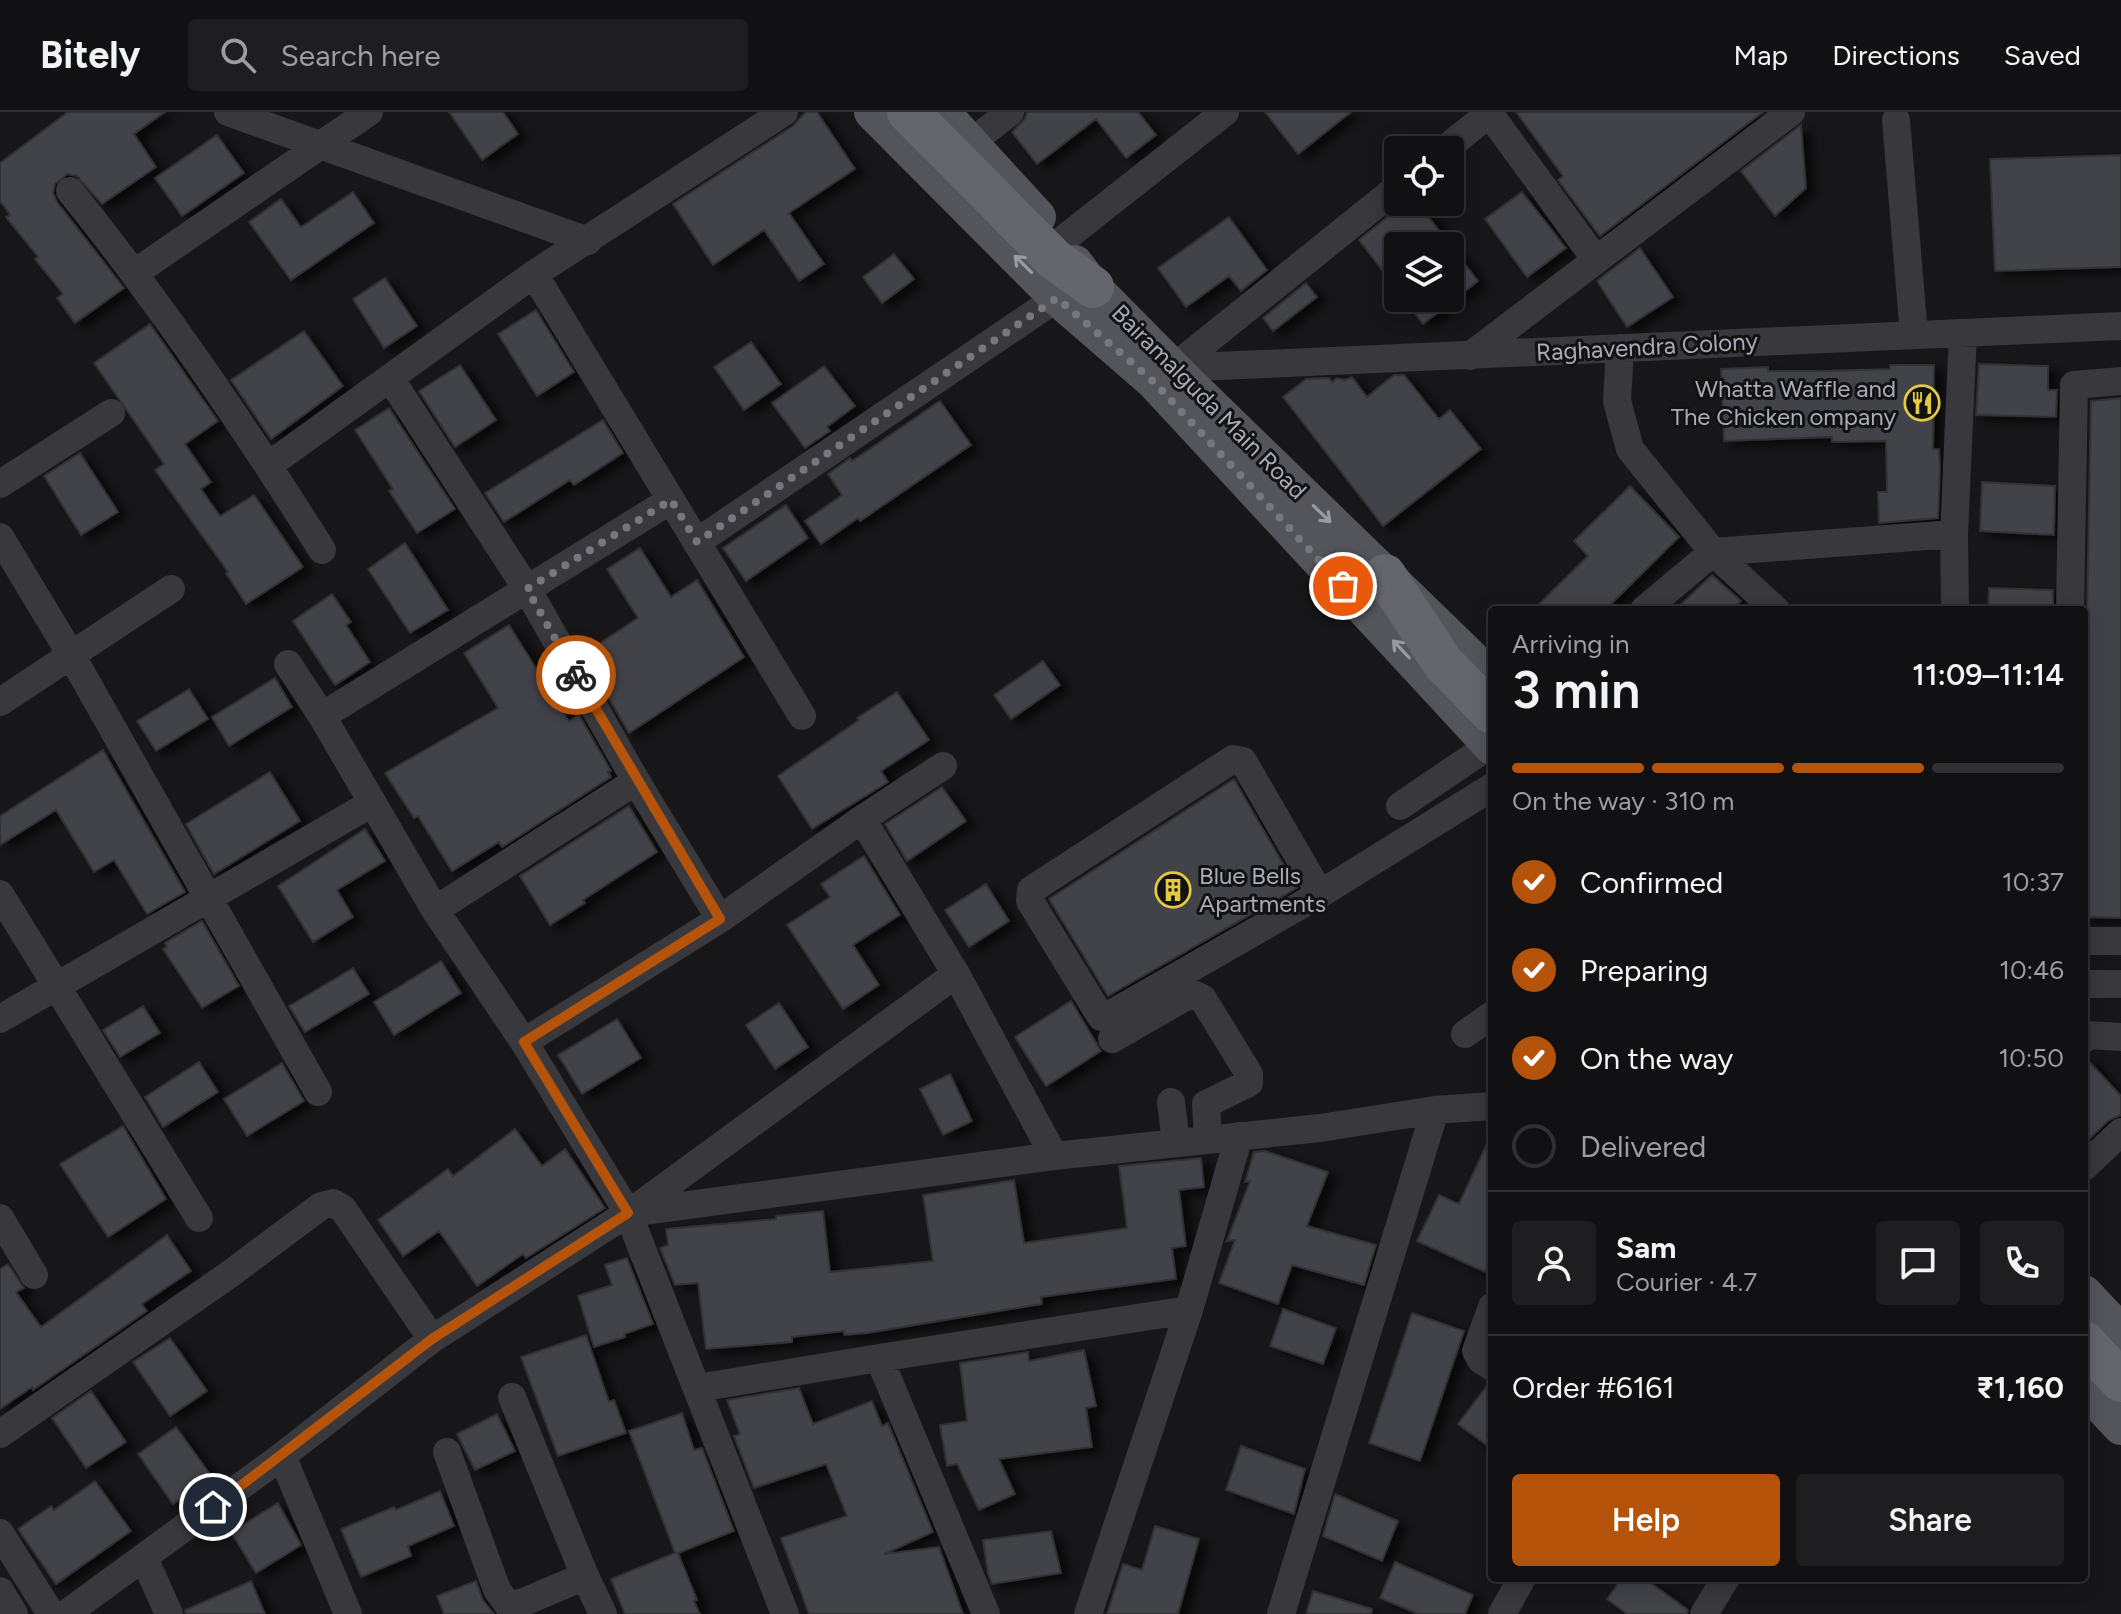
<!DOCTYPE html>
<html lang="en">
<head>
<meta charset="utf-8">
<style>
	body { margin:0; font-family:Figtree,sans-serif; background:#1e1e20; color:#f1f3f6; height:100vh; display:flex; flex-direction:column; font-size:30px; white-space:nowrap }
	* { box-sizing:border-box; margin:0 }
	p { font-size:26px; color:#9c9d9f }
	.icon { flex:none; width:44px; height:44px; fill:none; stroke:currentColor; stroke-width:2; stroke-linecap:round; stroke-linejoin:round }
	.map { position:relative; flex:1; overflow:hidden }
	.side { position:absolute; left:1488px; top:494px; width:600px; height:976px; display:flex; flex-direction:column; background:#111012; border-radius:8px; box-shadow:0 4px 20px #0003,0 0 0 2px #303032 }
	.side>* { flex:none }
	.buttons { position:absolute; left:1384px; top:24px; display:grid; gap:16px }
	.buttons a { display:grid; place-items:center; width:80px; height:80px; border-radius:8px; background:#111012; box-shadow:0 4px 20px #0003,0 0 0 2px #303032; font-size:40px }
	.pin { position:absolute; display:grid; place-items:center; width:68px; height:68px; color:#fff; margin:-34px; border:4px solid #fff; border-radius:50%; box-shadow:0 2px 8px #0007 }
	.courier { position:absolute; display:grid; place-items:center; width:80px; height:80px; margin:-40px; border:6px solid #b45309; border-radius:50%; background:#fff; color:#222; box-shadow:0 2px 10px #0007 }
	.headline em { font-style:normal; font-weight:600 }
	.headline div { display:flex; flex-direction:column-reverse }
	.headline { display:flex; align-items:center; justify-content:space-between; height:136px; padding:0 24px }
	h1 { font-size:52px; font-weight:600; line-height:60px }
	.bar { display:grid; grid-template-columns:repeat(4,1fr); gap:12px 8px; align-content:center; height:96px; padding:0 24px }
	.bar i { height:10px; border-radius:6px; background:#303032 }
	.bar .current { background:#b45309 }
	.bar p { grid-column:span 4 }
	.line { display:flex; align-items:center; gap:20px; padding:0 24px; border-top:2px solid #303032 }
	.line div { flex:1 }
	.round { display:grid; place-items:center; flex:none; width:84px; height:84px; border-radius:8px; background:#1e1e20 }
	ol { padding:0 24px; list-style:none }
	li { display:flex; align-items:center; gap:24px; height:88px }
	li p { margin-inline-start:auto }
	li .icon { padding:8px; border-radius:50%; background:#b45309; color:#fff; stroke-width:4 }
	li:last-child { color:#9c9d9f }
	li i { width:44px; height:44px; border:4px solid #303032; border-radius:50% }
	.button { display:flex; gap:16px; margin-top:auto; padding:16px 24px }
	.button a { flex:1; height:92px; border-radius:8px; background:#b45309; color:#fff; font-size:32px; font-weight:600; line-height:92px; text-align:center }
	.button a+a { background:#1e1e20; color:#f1f3f6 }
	header { display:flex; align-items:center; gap:48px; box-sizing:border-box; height:112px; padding:0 40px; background:#111012; border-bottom:2px solid #303032 }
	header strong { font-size:38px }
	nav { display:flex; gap:44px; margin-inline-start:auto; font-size:28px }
	.search { width:560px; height:72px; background:#1e1e20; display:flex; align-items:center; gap:20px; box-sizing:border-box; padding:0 28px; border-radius:8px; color:#9c9d9f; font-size:30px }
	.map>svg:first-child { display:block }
	.building { fill:#434348; stroke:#313034; stroke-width:2; filter:url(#shadow) }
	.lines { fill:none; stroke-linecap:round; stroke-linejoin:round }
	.minor { stroke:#38383d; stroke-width:28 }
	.major { stroke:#54545b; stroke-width:36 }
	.highway { stroke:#64656d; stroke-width:42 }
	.oneway { stroke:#989aa5 }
	.done { stroke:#76777f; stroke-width:8; stroke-dasharray:0 14.4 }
	.route { stroke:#b45309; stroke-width:10 }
	.labels { text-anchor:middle; stroke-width:6; stroke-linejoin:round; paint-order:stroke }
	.street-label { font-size:24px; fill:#a9abb7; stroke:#121113 }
	.poi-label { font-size:24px; fill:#a9abb7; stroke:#121113; text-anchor:end }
</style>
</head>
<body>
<header>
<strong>Bitely</strong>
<div class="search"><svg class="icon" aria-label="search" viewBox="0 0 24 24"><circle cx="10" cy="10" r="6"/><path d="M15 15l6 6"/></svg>Search here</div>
<nav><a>Map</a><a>Directions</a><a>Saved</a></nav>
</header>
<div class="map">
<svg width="2121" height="1502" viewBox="0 0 2121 1502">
	<defs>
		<filter id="shadow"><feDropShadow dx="9" dy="5" stdDeviation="4" flood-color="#0009"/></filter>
	</defs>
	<rect width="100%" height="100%" fill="#171618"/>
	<path class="building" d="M68 0H165L134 22 156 55 102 92 77 64 67 62 55 72 53 81 57 90 124 176 75 211 57 186 63 182 35 147 38 145 6 105 10 103 0 89V51Z
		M449 0H503L518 22 482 48Z
		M806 0H817L855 57 789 101 824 152 799 169 764 118 713 153 673 92 793 14Z
		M1027 0H1138L1156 23 1126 46 1096 7 1037 52 1012 20 1025 7Z
		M1265 0H1351L1298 42Z
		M1516 0H1763L1600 124 1558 68 1563 64Z
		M1801 13 1806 76 1775 104 1741 59Z
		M217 23 244 61 182 104 155 66Z
		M2121 43V155L1995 159 1990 47Z
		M353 80 374 111 291 168 249 110 281 87 301 115Z
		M1522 80 1566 136 1527 165 1485 107Z
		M1406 90H1417L1478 169 1423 212 1404 186H1450V134H1398V179L1359 128Z
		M1229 105 1267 158 1241 179 1229 164 1186 195 1158 156Z
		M1640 136 1673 185 1627 215 1597 169Z
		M894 142 914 167 882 191 863 165Z
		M385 166 417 214 384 236 353 187Z
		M1306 171 1317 185 1273 219 1263 206Z
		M536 198 574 260 537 284 498 222Z
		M150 212 218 309 185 332 211 370 201 377 220 404 254 383 303 455 246 492 226 461 228 460 155 358 164 352 94 251Z
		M304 219 343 274 271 327 231 268Z
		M751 230 781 272 744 298 714 255Z
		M1979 252 2048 254V278H2057L2056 305 1976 303Z
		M460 253 496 308 455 335 419 279Z
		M1890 253H1934L1933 337H1939L1940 356 1938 406 1879 411 1878 380H1887L1886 329 1832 330V325L1724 329 1721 257 1768 255V259H1821L1890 257Z
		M824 254 855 294 827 315 830 319 805 336 772 291Z
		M1394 263H1404L1439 307 1450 298 1481 337 1383 414 1283 285 1306 267 1329 266 1332 270 1337 266 1345 268 1352 265 1367 285Z
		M2121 286V806L2084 805V507L2087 498 2091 289Z
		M940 289 971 333 860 409 858 406 821 432 805 409 842 383 828 362 850 346 852 349Z
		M389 296 455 397 417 421 389 379 393 377 355 318Z
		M603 308 623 341 574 373 570 368 504 410 485 381Z
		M80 341 118 400 81 423 44 364Z
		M1982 370 2055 374 2054 423 1980 419Z
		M1630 374 1679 425 1605 498H1533L1588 444 1574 429Z
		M786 393 808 426 746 469 723 436Z
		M405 431 448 498 410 521 368 457Z
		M640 436 671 485 697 468 744 545 629 621 583 542 638 506 607 457Z
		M1712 463 1741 489 1731 498H1675Z
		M1989 476 2053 478V498H1988Z
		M332 482 351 510 346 513 370 550 335 573 293 509Z
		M509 513 569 609 579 603 611 659 608 660 611 665 502 735 499 730 452 759 418 704 414 706 385 661 498 596 464 541Z
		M1043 549 1060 573 1011 607 994 583Z
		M275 566 292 595 229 634 212 605Z
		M189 577 208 607 156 639 137 609Z
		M897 580 929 628 881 659 888 670 812 717 778 664 859 608 857 606Z
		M103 638 185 780 147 802 114 748 94 760 56 698 0 733V704Z
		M270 660 300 709 214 762 186 712Z
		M1234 667 1297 776 1108 884 1049 787Z
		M942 675 966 709 907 749 885 712Z
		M629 694 657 740 583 788 585 791 550 813 520 764Z
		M365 717 385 749 337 778 353 805 313 830 278 774Z
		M864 744 900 803 853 833 879 873 843 897 787 813 830 785 821 772Z
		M986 772 1009 809 969 835 945 798Z
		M202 809 239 874 202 896 163 837 167 835 165 831Z
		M441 849 461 881 394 923 374 890Z
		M353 856 369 882 305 920 289 894Z
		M1071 889 1101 939 1046 974 1015 925Z
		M779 891 808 935 775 957 746 913Z
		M143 894 160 921 120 945 103 918Z
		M617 907 641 946 582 982 558 943Z
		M2084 944 2121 984V1003L2109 1008 2084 1032Z
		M199 950 218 980 163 1015 145 985Z
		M282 951 304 989 247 1024 224 987Z
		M950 962 972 1009 943 1023 920 977Z
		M123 1014 166 1087 108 1125 60 1052Z
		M515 1017 542 1054 565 1037 605 1096 526 1146 523 1142 477 1174 439 1119 403 1144 378 1108 448 1057 453 1064Z
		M1492 1021V1145L1485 1160 1417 1129 1439 1083 1459 1092Z
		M1265 1039 1328 1060 1307 1114 1376 1133 1364 1173 1292 1153 1278 1192 1219 1171 1235 1128 1227 1129 1250 1069 1245 1070 1254 1040Z
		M1201 1046 1204 1075 1179 1078 1186 1134 1172 1136 1176 1167 1041 1185 1042 1192 867 1221 844 1223V1219L792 1225V1230L706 1237 698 1171 675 1173 660 1136 668 1133 666 1117 776 1107V1104L823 1099 830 1160 933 1149 923 1083 1014 1068 1024 1131 1127 1116 1119 1054Z
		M167 1123 191 1159 142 1192 147 1199 33 1278 32 1275 0 1297V1157L8 1152 24 1176 16 1180 41 1215Z
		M627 1146 653 1212 624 1222 625 1225 594 1235 578 1184 612 1173 605 1153Z
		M1283 1197 1336 1216 1323 1252 1270 1234Z
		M1412 1201 1464 1219 1420 1349 1369 1331Z
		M586 1223 609 1290 614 1288 626 1321 558 1344 521 1245Z
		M170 1226 207 1279 170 1304 133 1250Z
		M1084 1238 1096 1294 1086 1296 1092 1335 999 1347 1015 1382 979 1398 957 1352 947 1354 940 1313 967 1309 960 1251 1028 1240 1029 1249Z
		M1489 1271 1492 1272V1337L1458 1312Z
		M799 1276 813 1312 872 1289 882 1314 888 1311 933 1420 884 1442 939 1435 963 1502H809L781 1426 847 1404 826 1352 754 1376 734 1324 740 1322 727 1288Z
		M91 1279 126 1330 86 1356 52 1306Z
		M682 1301 694 1338 702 1336 734 1419 678 1441 697 1488 694 1489 700 1502H625L611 1467 675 1441 629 1319Z
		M497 1302 515 1339 475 1358 457 1322Z
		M176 1315 212 1365 173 1392 138 1342Z
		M1241 1334 1305 1357 1294 1402 1226 1378Z
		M95 1369 131 1419 56 1472 18 1417 51 1394 54 1398Z
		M440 1379 454 1414 408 1434 411 1444 361 1465 341 1417 394 1395 396 1398Z
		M1335 1382 1398 1409 1382 1449 1323 1424Z
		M278 1391 301 1433 256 1461 231 1420Z
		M1155 1414 1199 1427 1178 1502H1107L1123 1452 1142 1458Z
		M1051 1419 1061 1461 992 1472 988 1462 983 1428Z
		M1395 1450 1473 1483 1465 1502H1418L1380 1486Z
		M1622 1466H1644L1688 1498 1687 1502H1627L1607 1487Z
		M251 1469 265 1502H186L185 1498Z
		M476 1469 483 1488 494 1502H444L437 1484Z
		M1313 1479 1372 1497 1371 1502H1306Z"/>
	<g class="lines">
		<path class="minor" d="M228 0 588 129
			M1489 1 1596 148
			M1896 8 1914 223
			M972 30 1010 0
			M1444 38 1491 0
			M70 79C162 193 244 314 322 438
			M1060 130 1225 0
			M136 160 369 0
			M534 162 802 604
			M1620 236 1617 289 1630 337 1713 440 1776 498
			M1470 244 1791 0
			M1173 256 2121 214
			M1173 256 1398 75
			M390 266 527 477 636 669 720 807
			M269 353 534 162 784 0
			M0 372 111 301
			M1954 422 1955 498
			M0 425 70 541 318 980
			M697 430 1057 186
			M1644 498 1713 440 1954 422 1963 221
			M2070 498 2074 273 2121 269
			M288 552 322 604 435 798 524 930 628 1101 785 1502
			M0 590 171 477
			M322 604 671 388
			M1400 694 1490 633
			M862 707 956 862 1054 1044
			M0 782 199 1106
			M1320 782 1243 649 1233 647 1031 778 1030 789 1101 905 1111 902 1320 782 1492 675
			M435 798 636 669
			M2084 829H2121
			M2084 872H2121
			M0 907 372 691
			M1465 922 1492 903
			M1112 927 1185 885 1196 883 1203 887 1249 962V971L1206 992 1208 1028
			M2084 927 2088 923 2121 925
			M524 930 720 807 862 707 943 654
			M1171 990 1176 1031
			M2084 1055 2121 1020
			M632 1099 956 862
			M0 1106 34 1163
			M1492 1195 1476 1239 1481 1248 1492 1255
			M698 1276 879 1246
			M512 1285 585 1464 603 1502
			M0 1322 230 1162 321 1094 333 1091 343 1097 432 1227
			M447 1340 497 1478 508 1493 524 1490 585 1464
			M282 1344 348 1502
			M0 1421 51 1502
			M144 1446 169 1502
			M0 1479 14 1502
			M66 1502 282 1344 432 1227 628 1101 1054 1044 1320 1016 1435 998
			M986 1502 879 1246 1189 1198
			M1088 1502 1189 1198 1239 1024
			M1281 1502 1435 998 1492 994
			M1502 1502 1522 1466
			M1704 1502 1726 1466"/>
		<path class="major" d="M872 0 1057 186 1154 270 1492 635
			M942 0 1038 105
			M1075 151 1093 175 1189 272 1492 566
			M2084 1181 2121 1220
			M2084 1276 2121 1315"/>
		<path class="highway" d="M908 0 1055 148 1093 175
			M1385 463 1443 551 1492 601
			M2084 1230 2121 1269"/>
	</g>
	<defs><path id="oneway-shaft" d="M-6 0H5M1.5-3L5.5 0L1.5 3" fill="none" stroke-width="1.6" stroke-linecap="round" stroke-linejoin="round" transform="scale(2)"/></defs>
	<g class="oneway">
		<use href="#oneway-shaft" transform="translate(1023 152) rotate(-135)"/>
		<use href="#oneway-shaft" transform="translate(1322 402) rotate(44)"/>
		<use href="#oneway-shaft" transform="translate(1401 537) rotate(-133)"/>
	</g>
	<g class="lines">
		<path class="done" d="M576 563 527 477 671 388 697 430 1057 186 1154 270 1343 474"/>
		<path class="route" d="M213 1395 432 1227 628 1101 524 930 720 807 576 563"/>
	</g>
	<defs>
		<symbol id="restaurant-ring" viewBox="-11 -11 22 22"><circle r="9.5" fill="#121113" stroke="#e4c942" stroke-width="1.5"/><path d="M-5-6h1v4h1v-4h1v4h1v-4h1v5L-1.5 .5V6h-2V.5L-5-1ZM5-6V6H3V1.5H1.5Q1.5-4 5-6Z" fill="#e4c942"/></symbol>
		<symbol id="building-ring" viewBox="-11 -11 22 22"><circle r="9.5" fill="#121113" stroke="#e4c942" stroke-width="1.5"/><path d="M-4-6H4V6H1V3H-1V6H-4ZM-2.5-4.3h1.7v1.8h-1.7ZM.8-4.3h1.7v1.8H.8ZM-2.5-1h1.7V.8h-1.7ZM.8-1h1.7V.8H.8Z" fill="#e4c942"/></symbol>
	</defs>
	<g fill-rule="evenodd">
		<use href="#restaurant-ring" x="1902" y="271" width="40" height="40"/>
		<use href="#building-ring" x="1153" y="758" width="40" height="40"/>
	</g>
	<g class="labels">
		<g class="street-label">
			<text transform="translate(1647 235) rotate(-3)" y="8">Raghavendra Colony</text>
			<text transform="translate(1209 290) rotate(45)" y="8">Bairamalguda Main Road</text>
		</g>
		<g class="poi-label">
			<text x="1896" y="285">Whatta Waffle and<tspan x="1896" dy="28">The Chicken ompany</tspan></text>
			<text x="1199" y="772" text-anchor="start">Blue Bells<tspan x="1199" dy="28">Apartments</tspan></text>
		</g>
	</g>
</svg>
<div class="buttons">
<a><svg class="icon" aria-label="locate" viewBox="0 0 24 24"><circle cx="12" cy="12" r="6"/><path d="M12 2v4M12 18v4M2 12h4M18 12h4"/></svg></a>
<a><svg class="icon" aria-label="layers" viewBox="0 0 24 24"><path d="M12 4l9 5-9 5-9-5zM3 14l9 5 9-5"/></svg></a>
</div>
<div class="pin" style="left:1343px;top:474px;background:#ea580c"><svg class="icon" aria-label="bag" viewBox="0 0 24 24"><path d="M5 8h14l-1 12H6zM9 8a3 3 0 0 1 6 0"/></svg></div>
<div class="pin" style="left:213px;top:1395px;background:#1f2937"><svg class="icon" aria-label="home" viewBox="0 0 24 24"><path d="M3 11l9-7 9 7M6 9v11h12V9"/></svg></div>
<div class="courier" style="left:576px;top:563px"><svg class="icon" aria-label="bike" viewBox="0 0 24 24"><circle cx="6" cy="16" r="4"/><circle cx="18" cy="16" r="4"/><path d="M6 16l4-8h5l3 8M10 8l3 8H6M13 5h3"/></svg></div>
<section class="side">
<div class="headline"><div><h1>3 min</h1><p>Arriving in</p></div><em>11:09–11:14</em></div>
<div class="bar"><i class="current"></i><i class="current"></i><i class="current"></i><i></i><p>On the way · 310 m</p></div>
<ol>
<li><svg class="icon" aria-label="check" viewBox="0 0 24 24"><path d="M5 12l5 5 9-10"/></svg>Confirmed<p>10:37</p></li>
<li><svg class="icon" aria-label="check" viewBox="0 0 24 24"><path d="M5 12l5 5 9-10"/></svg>Preparing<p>10:46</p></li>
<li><svg class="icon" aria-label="check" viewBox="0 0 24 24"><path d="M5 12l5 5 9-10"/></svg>On the way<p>10:50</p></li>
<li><i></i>Delivered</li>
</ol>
<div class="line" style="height:144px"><a class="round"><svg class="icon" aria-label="person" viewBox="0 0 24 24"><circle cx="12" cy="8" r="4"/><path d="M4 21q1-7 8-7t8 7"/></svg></a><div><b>Sam</b><p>Courier · 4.7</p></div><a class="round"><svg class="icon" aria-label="chat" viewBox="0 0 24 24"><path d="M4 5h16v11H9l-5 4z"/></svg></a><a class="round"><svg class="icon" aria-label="phone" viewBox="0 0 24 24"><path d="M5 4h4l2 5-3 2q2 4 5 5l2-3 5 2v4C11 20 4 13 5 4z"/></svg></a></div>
<div class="line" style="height:104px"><div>Order #6161</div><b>₹1,160</b></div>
<div class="button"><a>Help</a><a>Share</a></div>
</section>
</div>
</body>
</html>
